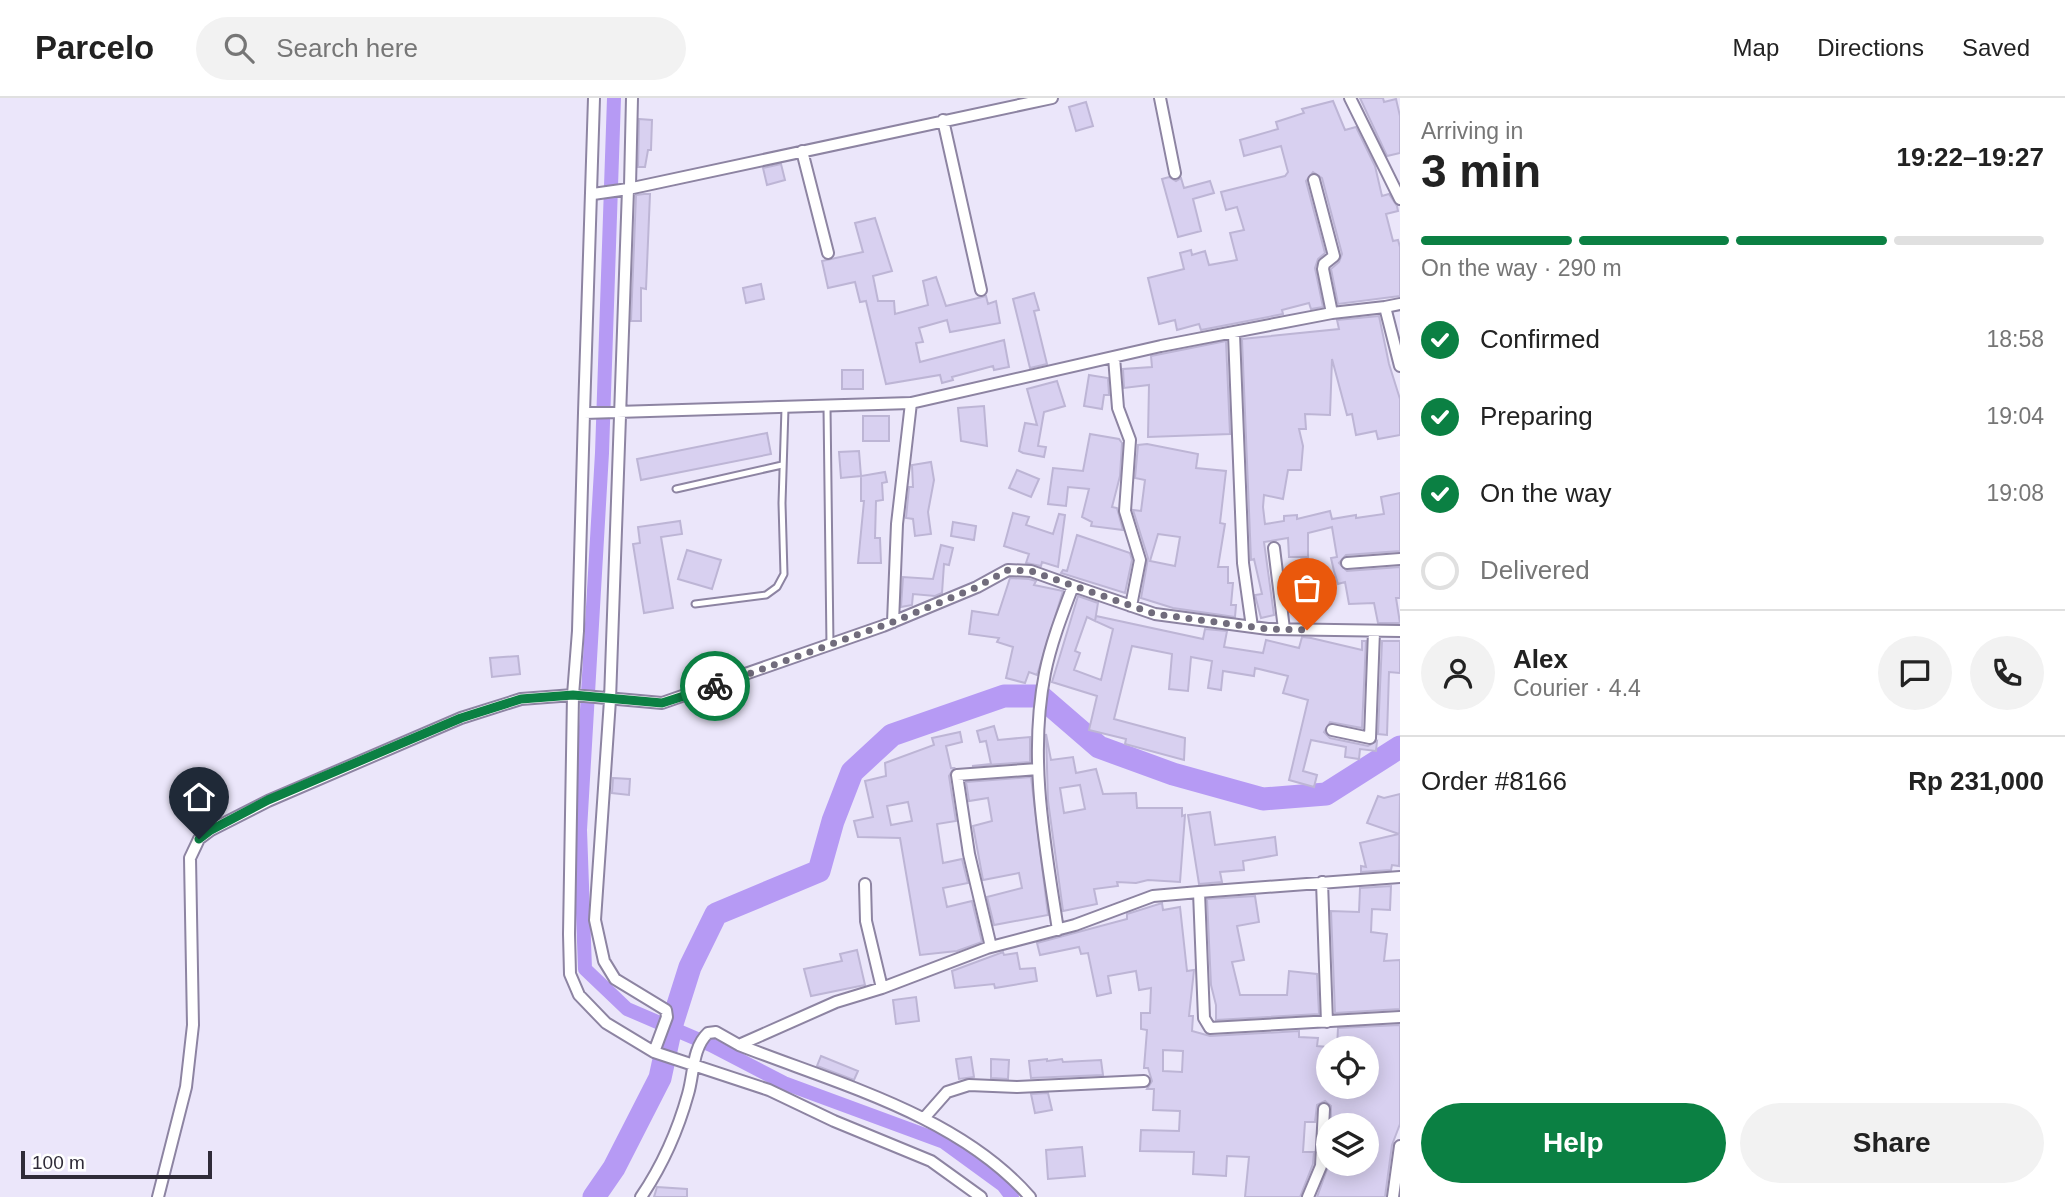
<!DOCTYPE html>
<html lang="en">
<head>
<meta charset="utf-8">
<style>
	body { margin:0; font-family:Helvetica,sans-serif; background:#f2f2f2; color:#222; height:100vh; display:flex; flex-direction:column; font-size:26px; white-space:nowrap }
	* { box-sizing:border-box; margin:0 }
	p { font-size:23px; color:#767676 }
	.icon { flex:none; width:38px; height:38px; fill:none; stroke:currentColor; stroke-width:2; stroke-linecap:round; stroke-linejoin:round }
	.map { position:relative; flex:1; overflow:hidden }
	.drawer { display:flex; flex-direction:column; background:#fff; width:665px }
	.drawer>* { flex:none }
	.buttons { position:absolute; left:1316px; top:938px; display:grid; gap:14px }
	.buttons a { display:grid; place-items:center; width:63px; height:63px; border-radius:50%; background:#fff; box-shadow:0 4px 18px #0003; font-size:35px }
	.scale { position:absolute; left:21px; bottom:18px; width:191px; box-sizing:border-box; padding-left:7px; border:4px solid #2f2b38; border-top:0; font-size:19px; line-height:24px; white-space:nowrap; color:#2f2b38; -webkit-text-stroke:5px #fff; paint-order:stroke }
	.pin { position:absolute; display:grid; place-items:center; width:60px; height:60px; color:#fff; margin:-72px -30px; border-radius:50% 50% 50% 0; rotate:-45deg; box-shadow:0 0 7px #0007 }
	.pin .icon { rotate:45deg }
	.courier { position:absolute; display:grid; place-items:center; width:70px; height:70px; margin:-35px; border:5px solid #0b8043; border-radius:50%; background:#fff; color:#222; box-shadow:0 2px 9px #0007 }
	.head em { font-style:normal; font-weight:700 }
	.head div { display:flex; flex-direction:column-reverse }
	.head { display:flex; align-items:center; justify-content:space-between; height:119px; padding:0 21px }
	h1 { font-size:46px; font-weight:700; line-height:52px }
	.bar { display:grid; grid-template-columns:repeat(4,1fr); gap:10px 7px; align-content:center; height:84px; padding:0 21px }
	.bar i { height:9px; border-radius:5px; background:#e0e0e0 }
	.bar .active { background:#0b8043 }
	.bar p { grid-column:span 4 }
	.line { display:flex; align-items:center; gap:18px; padding:0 21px; border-top:2px solid #e0e0e0 }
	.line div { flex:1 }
	.round { display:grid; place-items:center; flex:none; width:74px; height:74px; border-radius:37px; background:#f2f2f2 }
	ol { padding:0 21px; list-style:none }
	li { display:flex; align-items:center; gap:21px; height:77px }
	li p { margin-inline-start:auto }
	li .icon { padding:7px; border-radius:50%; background:#0b8043; color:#fff; stroke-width:4 }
	li:last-child { color:#767676 }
	li i { width:38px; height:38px; border:4px solid #e0e0e0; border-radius:50% }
	.cta { display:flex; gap:14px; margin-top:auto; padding:14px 21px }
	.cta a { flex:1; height:80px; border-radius:42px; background:#0b8043; color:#fff; font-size:28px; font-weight:700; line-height:80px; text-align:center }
	.cta a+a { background:#f2f2f2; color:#222 }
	header { display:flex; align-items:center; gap:42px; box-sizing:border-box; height:98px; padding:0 35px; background:#fff; border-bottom:2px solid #e0e0e0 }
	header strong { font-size:33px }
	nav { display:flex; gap:38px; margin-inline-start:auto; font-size:24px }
	.search { width:490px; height:63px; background:#f2f2f2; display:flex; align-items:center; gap:18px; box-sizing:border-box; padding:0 24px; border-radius:38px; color:#767676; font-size:26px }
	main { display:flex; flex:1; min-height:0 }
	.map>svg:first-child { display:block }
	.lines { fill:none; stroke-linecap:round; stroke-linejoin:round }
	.canal { stroke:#b69af4; stroke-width:14 }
	.river { stroke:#b69af4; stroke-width:23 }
	.building { fill:#d8d0f0; stroke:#bdb5d5; stroke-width:2; fill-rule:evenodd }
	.lane-casing { stroke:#8d84a2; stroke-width:9 }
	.street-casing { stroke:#8d84a2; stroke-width:14 }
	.lane { stroke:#fff; stroke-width:5 }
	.street { stroke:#fff; stroke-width:10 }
	.done { stroke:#716c7c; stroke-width:7; stroke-dasharray:0 12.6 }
	.route { stroke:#0b8043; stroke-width:9 }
</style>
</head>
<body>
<header>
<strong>Parcelo</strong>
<div class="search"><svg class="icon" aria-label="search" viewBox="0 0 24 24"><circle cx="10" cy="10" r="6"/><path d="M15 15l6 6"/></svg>Search here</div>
<nav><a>Map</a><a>Directions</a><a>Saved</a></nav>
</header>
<main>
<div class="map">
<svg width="1400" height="1099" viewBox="0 0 1400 1099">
	<rect width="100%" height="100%" fill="#ebe6fa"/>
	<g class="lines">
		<path class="canal" d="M614 0 602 355 580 732 585 871 627 911 711 947 784 985 944 1044 1003 1087 1012 1099"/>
		<path class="river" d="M594 1099 614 1070 660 980 671 929 690 869 716 816 819 773 833 723 852 674 892 637 1004 598H1040L1099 649 1173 676 1263 701 1326 696 1400 649"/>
	</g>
	<path class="building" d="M1360 0H1383L1384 4 1396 1 1400 18V55L1387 58Z
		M1333 3 1345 32 1356 29 1375 68 1382 98 1389 96 1397 108 1398 113 1386 116 1393 143 1398 142 1400 149V198L1338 206 1331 171 1339 164 1342 156 1322 80 1313 74 1306 83 1325 155 1318 161 1315 170 1323 209 1311 211 1309 205 1282 212 1283 216 1201 232 1199 226 1177 232 1175 222 1159 226 1148 180 1184 171 1180 155 1191 152 1192 157 1205 153 1209 167 1237 162 1230 135 1244 132 1237 109 1226 112 1221 94 1285 78 1288 74 1281 48 1244 58 1240 42 1278 31 1276 24 1304 15 1302 11Z
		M1086 4 1093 28 1076 33 1069 9Z
		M639 21 652 22 651 52H648L645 69H638Z
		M781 66 785 82 767 87 763 70Z
		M1169 79 1176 83 1181 80 1184 90 1210 83 1214 95 1193 101 1201 133 1178 139 1162 81Z
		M644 96H650L646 191 641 190V223H631L636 97Z
		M875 120 892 173 873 178 878 203H894L895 216 928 207 923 183 936 179 946 208 986 198 988 206 996 203 1000 225 950 234 947 222 919 230 923 244 916 245 920 264 1004 242 1009 269 994 272 993 268 952 279 953 282 942 285 940 277 886 286 866 203 860 204 855 184 828 190 822 163 863 154 855 125Z
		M761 186 764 201 746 205 743 190Z
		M1034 195 1039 212 1034 213 1047 266 1030 270 1013 201Z
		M1379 218 1389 266 1400 301V337L1378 341 1376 333 1356 337 1352 316 1347 317 1332 261 1330 317 1305 316 1306 331H1299L1303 348 1301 372H1288L1283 401 1264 397 1263 409 1265 426 1284 423V418L1297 417V421L1330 413 1332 421 1356 417V420L1384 416 1381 399 1400 395V453L1346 457 1339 465 1347 473 1400 469V500H1396L1400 525H1378L1374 505 1349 506 1345 484 1338 486 1334 473 1331 460 1337 459 1332 429 1308 435V459H1289L1288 440 1264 444 1274 517 1261 520 1255 497 1262 496 1254 461 1251 462 1242 241 1339 231 1337 222Z
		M1226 243 1230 336 1148 339 1149 287 1124 290 1123 271 1152 269 1151 258Z
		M842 272H863V291H842Z
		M1089 277 1108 280 1109 297H1104L1102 311 1084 308Z
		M1057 283 1065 308 1044 314 1038 348 1046 349 1044 359 1023 355 1019 353 1025 325 1037 327 1027 291Z
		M984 308 987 348 961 343 958 310Z
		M863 318H889V343H863Z
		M767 335 771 356 641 382 637 361Z
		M1090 336 1119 341 1122 345 1120 378 1112 409 1117 410 1123 432 1091 428 1092 424 1082 419 1089 391 1068 389 1066 408 1048 406 1053 370 1083 373Z
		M1147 346 1198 356 1196 370 1226 373 1220 425 1225 426 1218 469H1228V485H1233L1231 507H1236L1235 519 1173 510 1141 500 1148 460 1133 412 1141 413 1145 382 1135 380 1138 347ZM1158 436 1180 439 1175 468 1150 463Z
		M859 353 861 378 841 380 839 354Z
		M931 364 934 382 928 414 931 436 915 438 913 421 906 420 909 389H913L912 367Z
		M1017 372 1039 381 1031 399 1009 390Z
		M885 374 887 384 882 385 883 402 876 403 875 440H880L881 465H858L864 403H861V378Z
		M1013 415 1029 419 1026 427 1053 436 1059 416 1065 417 1058 469 1042 464 1041 468 1026 465 1029 456 1004 448Z
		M680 423 682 436 661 439 673 510 644 515 633 446 640 445 638 429Z
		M953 424 976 428 974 442 951 438Z
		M1077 437 1130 455 1132 462 1125 495 1061 475 1063 472 1067 473Z
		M941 447 953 450 949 467 944 466 942 495 935 498 913 496 912 507 901 509 903 479 933 481Z
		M687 452 721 462 712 491 678 481Z
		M1010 480 1029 481 1036 483 1034 487 1063 493 1037 577 1029 574 1025 585 1006 580 1013 549 997 544 999 540 969 536 972 513 998 517Z
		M1078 498 1098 505 1095 523 1087 519 1075 553 1080 555 1074 572 1101 582 1113 531 1095 523 1096 518 1203 541 1205 531 1227 533 1224 549 1263 555 1266 542 1299 550 1302 539 1311 540 1362 552V543H1366L1362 630 1330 624 1324 634 1330 640 1368 648 1377 643 1376 653 1360 651 1359 661 1345 659 1346 649 1311 642 1303 673 1317 677 1314 689 1289 682 1308 602 1283 595 1288 578 1255 570 1254 578 1223 573 1221 592 1208 590 1212 563 1191 559 1188 593 1169 591 1172 556 1132 548 1114 621 1185 640 1184 662 1125 646 1126 641 1089 632 1097 598 1052 584Z
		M1382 543H1400V575L1389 574 1387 637 1378 636Z
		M518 558 520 576 492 579 490 560Z
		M994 628 998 642 1030 639V664L972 668 991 666 986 643 980 644 977 633Z
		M960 634 962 644 946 648 951 670H954L949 678 956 723 937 726 943 765 962 761 968 785 943 790 947 809 972 803 982 844 957 853 920 857 900 740 858 739 854 723 873 719 865 683 886 678 885 665 934 647 932 640ZM908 704 912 723 891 727 887 708Z
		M1046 636 1051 662 1073 659 1076 675 1096 671 1103 696 1136 695 1137 710H1182V718L1185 717 1180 784 1148 782 1136 785 1117 784 1118 788 1094 791 1097 806 1063 813 1048 703ZM1080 687 1085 711 1064 715 1060 690Z
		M1031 679 1048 817 994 827 987 799 1022 790 1019 775 983 782 973 728 992 723 988 700 969 703 966 684Z
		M613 680 630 681 629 697 612 695Z
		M1400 696 1399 768 1392 767 1391 772 1361 774V768L1366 769 1360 745 1399 736 1367 725 1378 698 1384 700Z
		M1210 714 1215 747 1275 739 1277 757 1243 763 1244 772 1220 774 1222 784 1199 786 1188 717Z
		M1391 788 1390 812 1372 811 1371 834 1387 836 1384 863 1400 862V911L1335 915 1331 813 1359 814 1360 790Z
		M1255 798 1259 824 1237 828 1244 862 1232 864 1240 897H1287L1289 873 1317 876 1319 916 1216 922V907L1211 887 1207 801Z
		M1162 805 1163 812 1180 809 1187 873 1194 872 1189 918H1193L1192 933 1210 938 1299 933V939L1318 940 1317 948 1328 949V989H1367V950H1337L1338 930 1400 927V1026L1392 1047 1385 1099H1317L1329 1066 1361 1067 1367 1066V1057H1369L1371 1034H1367V1027H1331V1008L1325 1003 1317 1007 1315 1024H1305L1303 1054H1314L1313 1066 1300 1099H1245L1249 1059 1227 1058 1226 1078 1193 1076 1194 1054 1140 1053 1141 1032 1179 1033 1180 1013 1153 1012 1154 991H1147L1152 983 1148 970H1144L1147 932 1141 931V915H1150L1151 890 1139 892 1136 873 1108 878 1111 895 1097 898 1088 855 1081 856 1079 849 1040 857 1037 845 1127 821V816ZM1163 952 1183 953 1182 974 1163 973Z
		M857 852 865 887 811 898 804 871 842 863 840 856Z
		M1003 854 1004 857 1017 855 1020 871 1035 870 1037 883 995 890 994 886 955 890 952 873Z
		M916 899 919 923 896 926 893 902Z
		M821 958 858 973 854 982 817 968Z
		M971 959 974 979 959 981 956 961Z
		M991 961 1009 962 1008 981 991 980Z
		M1047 961V963L1062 961 1063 964 1101 962 1103 977 1031 980 1029 963Z
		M1048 995 1052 1012 1035 1015 1031 996Z
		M1082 1049 1085 1078 1048 1081 1046 1052Z
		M657 1089 687 1091V1099H654Z"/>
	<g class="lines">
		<defs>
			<path id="lane" d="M827 309 830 547
				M676 391 782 367
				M695 506 766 497 777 489 784 476 782 405 785 310"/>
			<path id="street" d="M594 0 584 315 911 305 1161 248 1332 215 1385 209
				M1160 0 1175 75
				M1350 0 1400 101
				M943 22 981 192
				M802 53 828 155
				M1314 82 1334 158 1324 166 1323 171 1332 215
				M630 88 632 0
				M593 96 628 91
				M1400 206 1385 209 1400 268
				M1234 236 1243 465 1252 529
				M1114 259 1118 310 1130 342 1125 413 1140 462 1131 508
				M584 315 578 533 573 597 569 836 570 876 579 897 606 925 654 954 769 992 834 1023 931 1063 981 1099
				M1274 450 1284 531
				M1347 465 1400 461
				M893 524 897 426 911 305
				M1332 632 1370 640 1374 533
				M1322 784 1327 924
				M865 786 866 823 882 890
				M1199 794 1400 779
				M1058 832C1045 747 1028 660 1045 575 1051 545 1062 517 1073 488L1155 516 1268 531 1400 533
				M991 849 969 756 957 677 1038 671
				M739 947C838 986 958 1017 1030 1099
				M654 954 667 919 666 912 615 881 604 863 595 822 610 602 628 91 1052 0
				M925 1019 947 994 969 987 1017 989 1144 983
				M158 1099 186 989 193 927 190 760 199 741 211 732 268 703 461 620 521 601 573 597 662 605 883 528 977 489 1008 472 1031 473 1073 488
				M641 1099C662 1068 678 1032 688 996 694 976 692 950 708 935L716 934 739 947 836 904 882 890 987 850 1075 827 1153 798 1199 794 1204 920 1210 930 1400 919
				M1308 1099 1321 1068 1324 1011
				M1393 1099 1400 1048"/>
		</defs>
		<use href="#lane" class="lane-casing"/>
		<use href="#street" class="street-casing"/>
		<use href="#lane" class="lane"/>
		<use href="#street" class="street"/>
	</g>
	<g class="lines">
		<path class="done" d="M715 588 893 524 977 489 1008 472 1031 473 1155 516 1268 531 1307 532"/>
		<path class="route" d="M199 741 211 732 268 702 461 620 521 601 573 597 662 605 715 588"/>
	</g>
</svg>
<div class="buttons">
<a><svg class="icon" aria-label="locate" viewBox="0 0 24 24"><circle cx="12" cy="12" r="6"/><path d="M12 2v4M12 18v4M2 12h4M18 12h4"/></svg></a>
<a><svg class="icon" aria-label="layers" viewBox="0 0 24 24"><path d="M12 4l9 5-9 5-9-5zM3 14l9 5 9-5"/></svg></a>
</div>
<div class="scale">100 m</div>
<div class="pin" style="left:1307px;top:532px;background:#ea580c"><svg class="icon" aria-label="bag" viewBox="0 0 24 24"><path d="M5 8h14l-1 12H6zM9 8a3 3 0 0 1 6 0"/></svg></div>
<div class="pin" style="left:199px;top:741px;background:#1f2937"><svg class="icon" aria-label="home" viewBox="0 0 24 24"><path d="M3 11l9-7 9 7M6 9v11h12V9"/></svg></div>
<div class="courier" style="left:715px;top:588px"><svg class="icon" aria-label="bike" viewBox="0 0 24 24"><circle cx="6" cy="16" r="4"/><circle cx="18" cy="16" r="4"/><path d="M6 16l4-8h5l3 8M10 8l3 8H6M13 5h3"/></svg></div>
</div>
<section class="drawer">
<div class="head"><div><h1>3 min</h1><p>Arriving in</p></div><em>19:22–19:27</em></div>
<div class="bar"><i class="active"></i><i class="active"></i><i class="active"></i><i></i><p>On the way · 290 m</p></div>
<ol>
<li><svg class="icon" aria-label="check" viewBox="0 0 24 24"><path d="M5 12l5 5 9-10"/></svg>Confirmed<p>18:58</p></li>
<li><svg class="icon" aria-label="check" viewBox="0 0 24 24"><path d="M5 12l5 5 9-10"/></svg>Preparing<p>19:04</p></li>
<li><svg class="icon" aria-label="check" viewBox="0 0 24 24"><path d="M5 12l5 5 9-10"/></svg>On the way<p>19:08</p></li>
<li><i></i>Delivered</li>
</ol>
<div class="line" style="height:126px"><a class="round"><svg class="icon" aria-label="person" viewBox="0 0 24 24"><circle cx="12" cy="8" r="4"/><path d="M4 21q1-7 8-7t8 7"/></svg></a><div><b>Alex</b><p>Courier · 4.4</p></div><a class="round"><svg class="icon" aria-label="chat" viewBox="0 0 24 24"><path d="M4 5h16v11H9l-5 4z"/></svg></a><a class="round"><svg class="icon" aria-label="phone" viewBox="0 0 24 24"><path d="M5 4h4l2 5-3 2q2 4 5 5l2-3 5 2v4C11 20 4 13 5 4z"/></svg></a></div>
<div class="line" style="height:91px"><div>Order #8166</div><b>Rp 231,000</b></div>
<div class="cta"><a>Help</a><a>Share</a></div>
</section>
</main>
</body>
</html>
